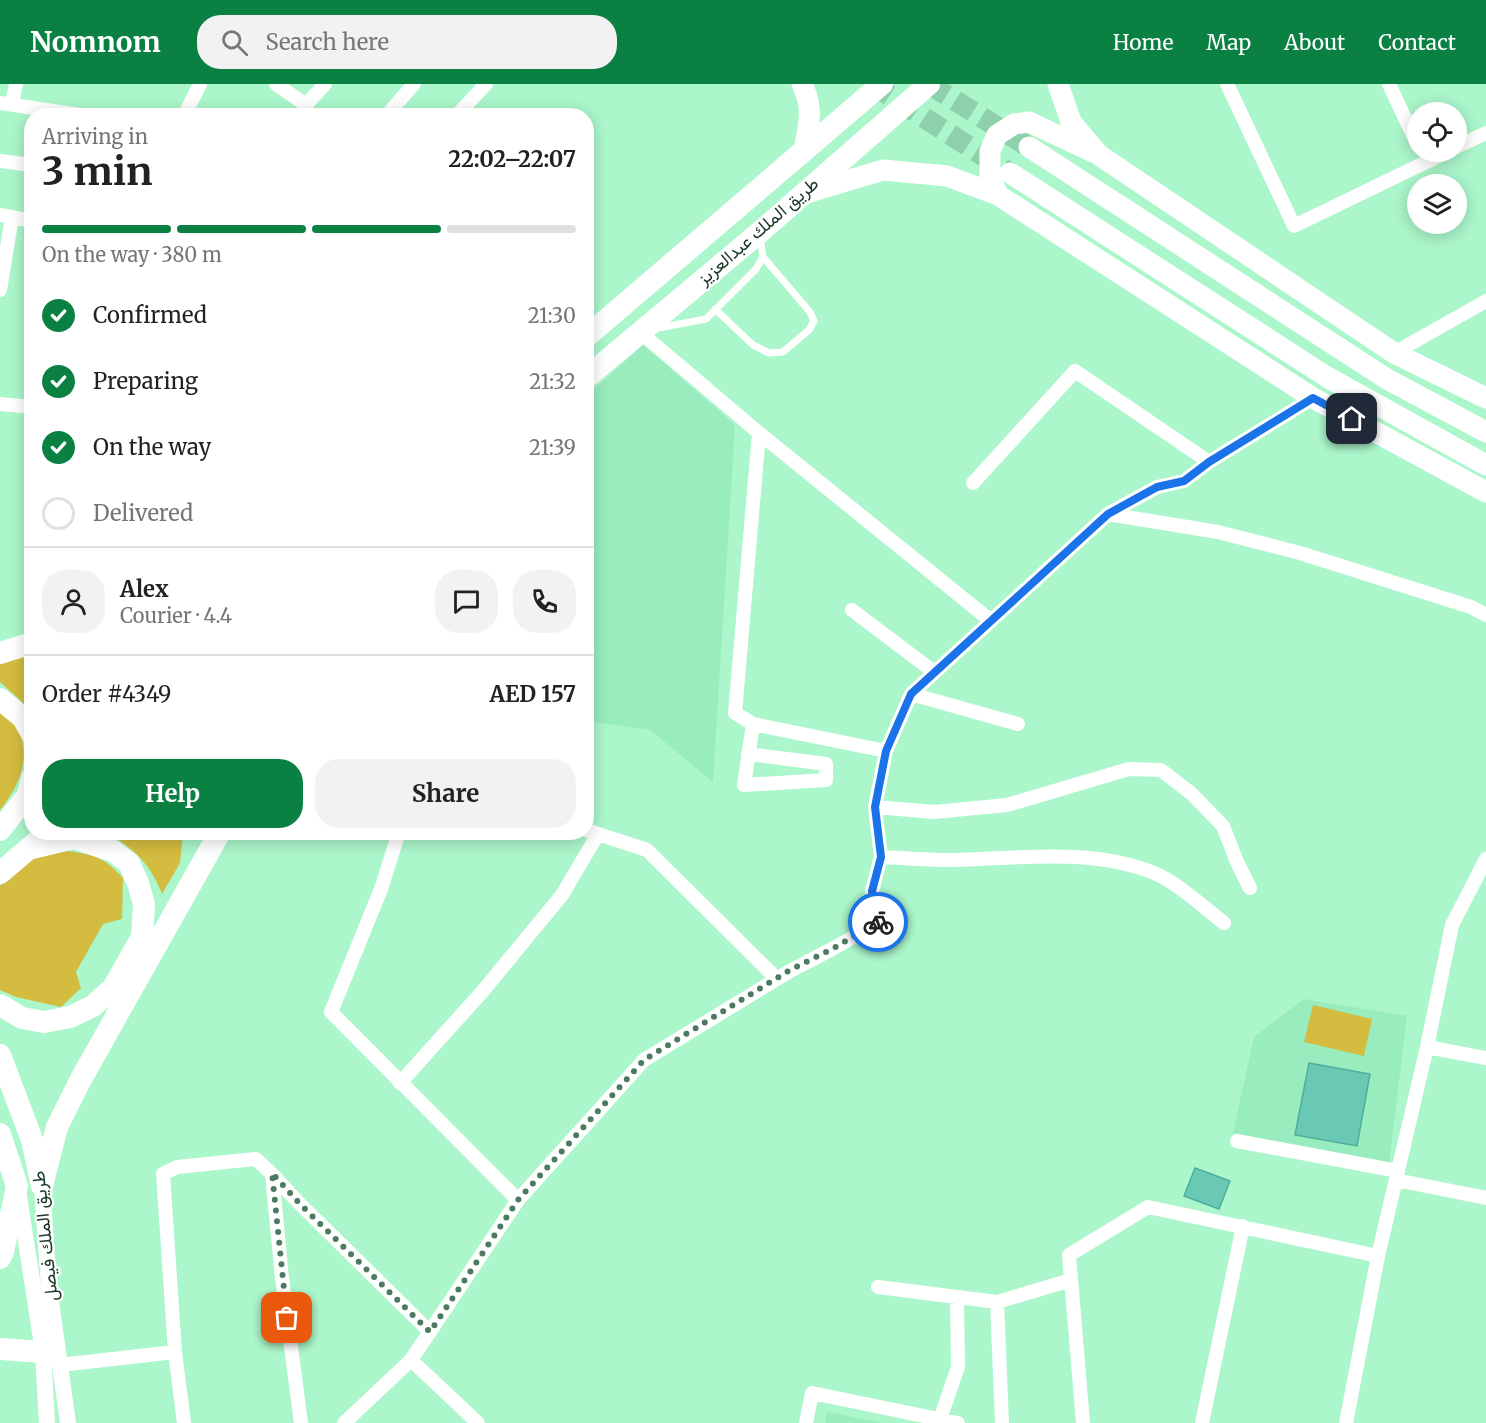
<!DOCTYPE html>
<html lang="en">
<head>
<meta charset="utf-8">
<style>
	body { margin:0; font-family:Merriweather,Vazirmatn,serif; background:#f2f2f2; color:#222; height:100vh; display:flex; flex-direction:column; font-size:22px; white-space:nowrap }
	* { box-sizing:border-box; margin:0 }
	p { font-size:20px; color:#767676 }
	.icon { flex:none; width:33px; height:33px; fill:none; stroke:currentColor; stroke-width:2; stroke-linecap:round; stroke-linejoin:round }
	.map { position:relative; flex:1; overflow:hidden }
	.drawer { position:absolute; left:24px; top:24px; width:570px; height:732px; display:flex; flex-direction:column; background:#fff; border-radius:24px; box-shadow:0 3px 15px #0003 }
	.drawer>* { flex:none }
	.controls { position:absolute; left:1407px; top:18px; display:grid; gap:12px }
	.controls a { display:grid; place-items:center; width:60px; height:60px; border-radius:50%; background:#fff; box-shadow:0 3px 15px #0003; font-size:30px }
	.pin { position:absolute; display:grid; place-items:center; width:51px; height:51px; color:#fff; margin:-26px; border-radius:12px; box-shadow:0 3px 9px #0006 }
	.courier { position:absolute; display:grid; place-items:center; width:60px; height:60px; margin:-30px; border:4px solid #1a73e8; border-radius:50%; background:#fff; color:#222; box-shadow:0 2px 8px #0007 }
	.overview em { font-style:normal; font-weight:700 }
	.overview div { display:flex; flex-direction:column-reverse }
	.overview { display:flex; align-items:center; justify-content:space-between; height:102px; padding:0 18px }
	h1 { font-size:39px; font-weight:700; line-height:45px }
	.bar { display:grid; grid-template-columns:repeat(4,1fr); gap:9px 6px; align-content:center; height:72px; padding:0 18px }
	.bar i { height:8px; border-radius:4px; background:#e0e0e0 }
	.bar .selected { background:#0b8043 }
	.bar p { grid-column:span 4 }
	.line { display:flex; align-items:center; gap:15px; padding:0 18px; border-top:2px solid #e0e0e0 }
	.line div { flex:1 }
	.round { display:grid; place-items:center; flex:none; width:63px; height:63px; border-radius:24px; background:#f2f2f2 }
	ol { padding:0 18px; list-style:none }
	li { display:flex; align-items:center; gap:18px; height:66px }
	li p { margin-inline-start:auto }
	li .icon { padding:6px; border-radius:50%; background:#0b8043; color:#fff; stroke-width:4 }
	li:last-child { color:#767676 }
	li i { width:33px; height:33px; border:3px solid #e0e0e0; border-radius:50% }
	.action { display:flex; gap:12px; margin-top:auto; padding:12px 18px }
	.action a { flex:1; height:69px; border-radius:24px; background:#0b8043; color:#fff; font-size:24px; font-weight:700; line-height:69px; text-align:center }
	.action a+a { background:#f2f2f2; color:#222 }
	header { display:flex; align-items:center; gap:36px; box-sizing:border-box; height:84px; padding:0 30px; background:#0b8043; color:#fff }
	header strong { font-size:28px }
	nav { display:flex; gap:33px; margin-inline-start:auto; font-size:21px }
	.search { width:420px; height:54px; background:#f2f2f2; display:flex; align-items:center; gap:15px; box-sizing:border-box; padding:0 21px; border-radius:24px; color:#767676; font-size:22px }
	.map>svg:first-child { display:block }
	.built { fill:#99ecbd }
	.green { fill:#d3bc3f }
	.building { fill:#6ac9b5; stroke:#4dae9b; stroke-width:1.5 }
	.lines { fill:none; stroke-linecap:round; stroke-linejoin:round }
	.primary-tunnel { stroke:#8ed0aa; stroke-width:21; stroke-dasharray:21 10; stroke-linecap:butt }
	.service { stroke:#fff; stroke-width:7 }
	.minor { stroke:#fff; stroke-width:14 }
	.tertiary { stroke:#fff; stroke-width:16 }
	.primary { stroke:#fff; stroke-width:21 }
	.trunk { stroke:#fff; stroke-width:22 }
	.done { stroke:#4d7b61; stroke-width:6; stroke-dasharray:0 10.8 }
	.route { stroke:#1a73e8; stroke-width:8 }
	.labels { text-anchor:middle; stroke-width:4.5; stroke-linejoin:round; paint-order:stroke }
	.street-label { font-size:18px; fill:#1a3928; stroke:#fff }
</style>
</head>
<body>
<header>
<strong>Nomnom</strong>
<div class="search"><svg class="icon" aria-label="search" viewBox="0 0 24 24"><circle cx="10" cy="10" r="6"/><path d="M15 15l6 6"/></svg>Search here</div>
<nav><a>Home</a><a>Map</a><a>About</a><a>Contact</a></nav>
</header>
<div class="map">
<svg width="1486" height="1339" viewBox="0 0 1486 1339">
	<rect width="100%" height="100%" fill="#abf6ca"/>
	<path class="built" d="M643 261 735 341 713 698 650 646 587 637V312Z
		M1304 915 1395 930 1407 931 1389 1080 1233 1049 1254 953Z
		M827 1328 883 1339H825Z"/>
	<path class="green" d="M31 568V628L19 615 0 598V578Z
		M0 625C5 630 13 636 17 642 32 673 20 701 0 726Z
		M107 749H183L180 779 162 810C152 782 133 763 107 749Z
		M67 767C95 771 104 773 123 794L122 835 103 840 76 888 81 904 61 923 16 913 0 906V802L32 772Z
		M1313 921 1372 935 1364 972 1304 958Z"/>
	<path class="building" d="M1309 979 1370 990 1357 1062 1295 1051Z
		M1195 1084 1230 1097 1219 1125 1184 1112Z"/>
	<g class="lines">
		<path class="primary-tunnel" d="M872 0 1010 89
			M929 0 1029 63"/>
		<path class="service" d="M715 225 753 261 769 269 783 268 809 246 814 237 810 228 763 173
			M658 244 706 235 756 185 763 173 760 153"/>
		<path class="minor" d="M276 0 306 21V32
			M1227 0 1294 142 1447 68
			M1389 0 1418 62
			M0 19 87 32
			M12 20 16 0
			M306 21 325 0
			M184 32 200 0
			M386 32 414 0
			M456 32 486 0
			M1456 63 1486 49
			M0 77 32 81
			M0 131 32 137
			M0 206 12 133
			M640 248 759 349 991 537
			M1394 269 1486 217
			M0 320 32 323
			M973 399 1075 287 1209 378
			M1108 430 1218 448 1300 469 1471 523 1486 531
			M852 526 934 588
			M911 610 1018 640
			M753 640 886 667
			M748 670 826 680V696L744 701 753 640 735 629 759 349
			M875 723 934 728 1007 721 1129 685 1161 686 1192 710 1223 742 1237 778 1250 804
			M586 746 647 766 777 895
			M399 748 381 805 331 928 518 1116
			M881 773C904 774 927 776 949 776 1017 775 1090 763 1154 789 1175 797 1206 825 1224 839
			M1427 963 1486 974
			M400 999 482 908 562 811 598 750
			M1237 1057 1398 1087
			M272 1090 299 1119 430 1248
			M1396 1096 1486 1114
			M878 1203 997 1218 1071 1196
			M997 1218 1002 1339
			M411 1276 478 1339
			M60 1281 175 1268
			M940 1335 958 1283 957 1213
			M184 1339 175 1268 163 1090 177 1083 256 1075 272 1090 282 1194 301 1339
			M344 1339 411 1276 518 1116 644 976 790 887 832 865 880 838 872 807 881 773 875 723 886 667 911 610 1108 430 1157 403 1184 397 1209 378 1313 314
			M806 1339 812 1309 958 1339
			M1083 1339 1069 1171 1148 1123 1378 1172
			M1202 1339 1243 1142
			M1346 1339 1378 1172 1427 963 1452 841 1486 775"/>
		<path class="tertiary" d="M42 1102 49 1203 68 1339
			M19 1112 43 1268 47 1339"/>
		<path class="primary" d="M802 0C814 25 809 40 804 66
			M1058 0 1071 38 1099 71 1394 269 1486 314
			M1029 63 1387 295 1486 348
			M1010 89 1327 293 1486 381
			M803 110 883 86 947 92 998 111 1313 314 1486 408
			M998 111 990 93V67L997 51 1014 40 1029 38 1093 68"/>
		<path class="trunk" d="M586 253 882 0
			M586 294 760 148 929 0
			M0 569 32 559
			M0 615 23 634 32 650
			M0 746 28 711 32 694
			M0 789 40 755
			M0 921 22 934 44 938 70 933 93 922 113 904 142 853 144 820 138 799 129 779 113 767 74 754 28 765
			M0 971 32 1056 41 1098
			M0 1050 17 1102 3 1168 0 1174
			M42 1102 57 1043 81 995 220 748
			M0 1265 43 1268"/>
	</g>
	<g class="lines">
		<path class="done" d="M287 1234 272 1089 299 1119 430 1248 518 1116 644 976 790 886 832 865 878 838"/>
		<path class="route" d="M878 838 872 807 881 773 875 723 886 667 911 610 1108 430 1157 403 1184 397 1209 378 1313 314 1352 335"/>
	</g>
	<g class="labels">
		<g class="street-label">
			<text transform="translate(758 147) rotate(-41)" y="6">طريق الملك عبدالعزيز</text>
			<text transform="translate(45 1152) rotate(-96)" y="6">طريق الملك فيصل</text>
		</g>
	</g>
</svg>
<div class="controls">
<a><svg class="icon" aria-label="locate" viewBox="0 0 24 24"><circle cx="12" cy="12" r="6"/><path d="M12 2v4M12 18v4M2 12h4M18 12h4"/></svg></a>
<a><svg class="icon" aria-label="layers" viewBox="0 0 24 24"><path d="M12 4l9 5-9 5-9-5zM3 14l9 5 9-5"/></svg></a>
</div>
<div class="pin" style="left:287px;top:1234px;background:#ea580c"><svg class="icon" aria-label="bag" viewBox="0 0 24 24"><path d="M5 8h14l-1 12H6zM9 8a3 3 0 0 1 6 0"/></svg></div>
<div class="pin" style="left:1352px;top:335px;background:#1f2937"><svg class="icon" aria-label="home" viewBox="0 0 24 24"><path d="M3 11l9-7 9 7M6 9v11h12V9"/></svg></div>
<div class="courier" style="left:878px;top:838px"><svg class="icon" aria-label="bike" viewBox="0 0 24 24"><circle cx="6" cy="16" r="4"/><circle cx="18" cy="16" r="4"/><path d="M6 16l4-8h5l3 8M10 8l3 8H6M13 5h3"/></svg></div>
<section class="drawer">
<div class="overview"><div><h1>3 min</h1><p>Arriving in</p></div><em>22:02–22:07</em></div>
<div class="bar"><i class="selected"></i><i class="selected"></i><i class="selected"></i><i></i><p>On the way · 380 m</p></div>
<ol>
<li><svg class="icon" aria-label="check" viewBox="0 0 24 24"><path d="M5 12l5 5 9-10"/></svg>Confirmed<p>21:30</p></li>
<li><svg class="icon" aria-label="check" viewBox="0 0 24 24"><path d="M5 12l5 5 9-10"/></svg>Preparing<p>21:32</p></li>
<li><svg class="icon" aria-label="check" viewBox="0 0 24 24"><path d="M5 12l5 5 9-10"/></svg>On the way<p>21:39</p></li>
<li><i></i>Delivered</li>
</ol>
<div class="line" style="height:108px"><a class="round"><svg class="icon" aria-label="person" viewBox="0 0 24 24"><circle cx="12" cy="8" r="4"/><path d="M4 21q1-7 8-7t8 7"/></svg></a><div><b>Alex</b><p>Courier · 4.4</p></div><a class="round"><svg class="icon" aria-label="chat" viewBox="0 0 24 24"><path d="M4 5h16v11H9l-5 4z"/></svg></a><a class="round"><svg class="icon" aria-label="phone" viewBox="0 0 24 24"><path d="M5 4h4l2 5-3 2q2 4 5 5l2-3 5 2v4C11 20 4 13 5 4z"/></svg></a></div>
<div class="line" style="height:78px"><div>Order #4349</div><b>AED 157</b></div>
<div class="action"><a>Help</a><a>Share</a></div>
</section>
</div>
</body>
</html>
